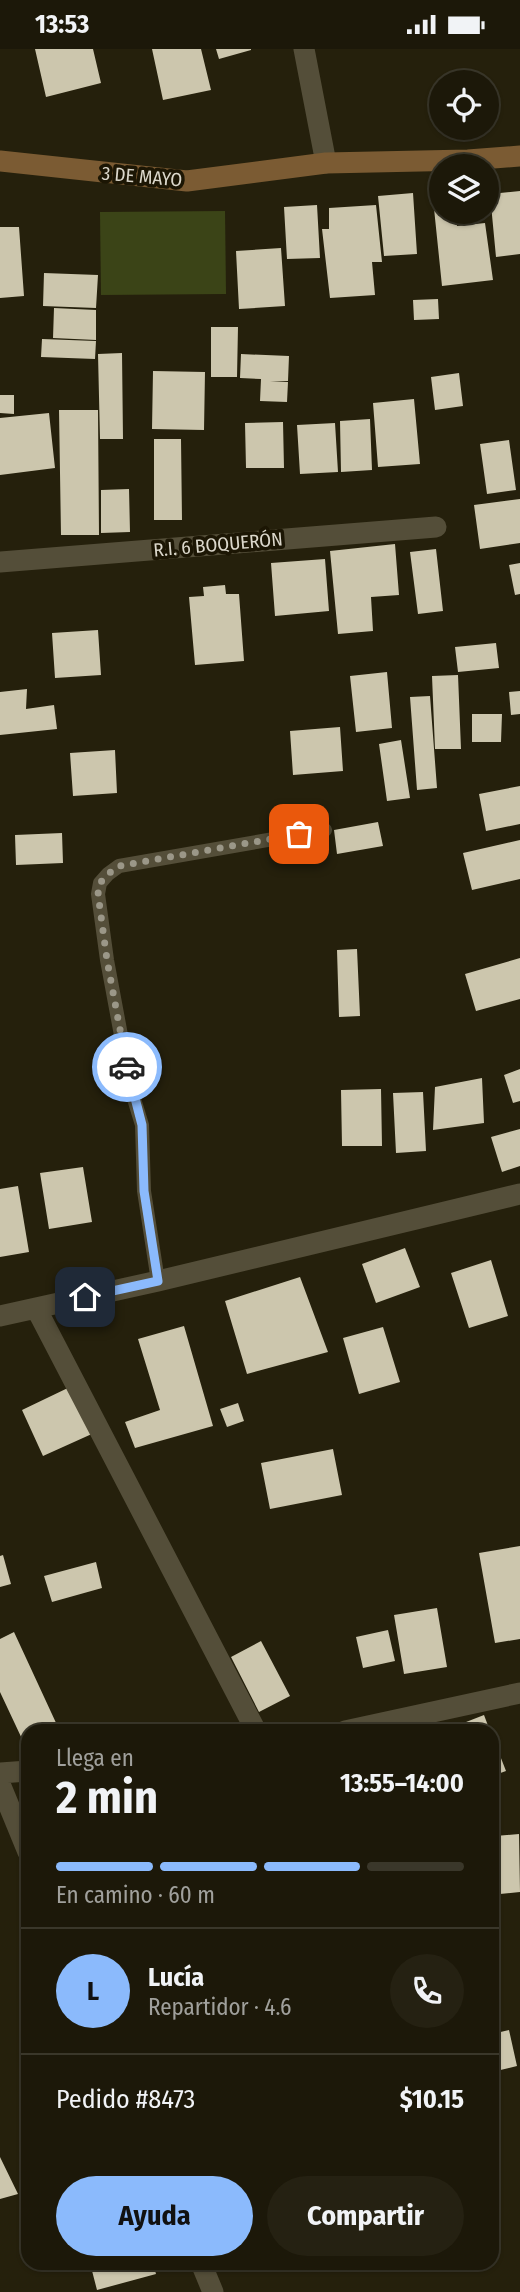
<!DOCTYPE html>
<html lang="es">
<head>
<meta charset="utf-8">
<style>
	body { margin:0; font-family:"Fira Sans Condensed",sans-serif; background:#252112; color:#f1f3f6; height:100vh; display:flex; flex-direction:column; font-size:26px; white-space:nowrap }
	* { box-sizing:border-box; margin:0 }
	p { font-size:23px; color:#a0a09c }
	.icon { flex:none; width:38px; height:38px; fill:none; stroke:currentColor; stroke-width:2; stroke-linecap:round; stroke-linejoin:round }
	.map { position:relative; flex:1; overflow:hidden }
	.sheet { position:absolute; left:21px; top:1675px; width:478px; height:546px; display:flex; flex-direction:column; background:#1c1809; border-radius:21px; box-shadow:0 2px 5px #0004,0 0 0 2px #3a372a }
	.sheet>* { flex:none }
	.tools { position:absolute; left:429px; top:21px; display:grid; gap:14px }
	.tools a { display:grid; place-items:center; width:70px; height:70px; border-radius:50%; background:#1c1809; box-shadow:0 2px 5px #0004,0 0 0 2px #3a372a; font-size:35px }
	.pin { position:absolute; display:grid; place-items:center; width:60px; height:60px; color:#fff; margin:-30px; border-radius:14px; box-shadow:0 4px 10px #0006 }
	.courier { position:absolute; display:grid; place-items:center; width:70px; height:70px; margin:-35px; border:5px solid #8bbafc; border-radius:50%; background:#fff; color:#222; box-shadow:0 2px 9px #0007 }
	.headline em { font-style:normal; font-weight:700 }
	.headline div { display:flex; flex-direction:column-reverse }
	.headline { display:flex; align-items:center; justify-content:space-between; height:119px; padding:0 35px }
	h1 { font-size:46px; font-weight:700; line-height:52px }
	.bar { display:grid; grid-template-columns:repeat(4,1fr); gap:10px 7px; align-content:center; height:84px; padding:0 35px }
	.bar i { height:9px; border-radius:5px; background:#3a372a }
	.bar .on { background:#8bbafc }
	.bar p { grid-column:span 4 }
	.line { display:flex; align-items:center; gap:18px; padding:0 35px; border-top:2px solid #3a372a }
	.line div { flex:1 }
	.round { display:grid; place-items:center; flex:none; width:74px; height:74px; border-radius:37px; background:#252112 }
	.button { display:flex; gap:14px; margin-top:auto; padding:14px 35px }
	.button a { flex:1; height:80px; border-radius:42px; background:#8bbafc; color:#111; font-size:28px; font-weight:700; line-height:80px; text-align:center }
	.button a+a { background:#252112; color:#f1f3f6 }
	.status { display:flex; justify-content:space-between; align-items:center; height:49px; padding:0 35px; background:#1c1809; direction:ltr }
	.status svg { height:19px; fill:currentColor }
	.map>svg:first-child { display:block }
	.green { fill:#3b4417 }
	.building { fill:#ccc6ad }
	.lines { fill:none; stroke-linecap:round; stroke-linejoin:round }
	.lane { stroke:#544e39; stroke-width:14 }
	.street { stroke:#544e39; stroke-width:21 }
	.secondary { stroke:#7b5b33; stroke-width:21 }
	.done { stroke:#9b9788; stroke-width:7; stroke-dasharray:0 12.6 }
	.route { stroke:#8bbafc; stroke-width:9 }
	.labels { text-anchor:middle; stroke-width:7; stroke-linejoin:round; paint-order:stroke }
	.street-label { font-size:19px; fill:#dbd7cb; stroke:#1c1604 }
</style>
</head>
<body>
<div class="status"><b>13:53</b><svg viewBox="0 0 49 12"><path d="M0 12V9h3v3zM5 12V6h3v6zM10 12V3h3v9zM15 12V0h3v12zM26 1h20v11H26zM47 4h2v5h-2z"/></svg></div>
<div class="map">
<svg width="520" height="2243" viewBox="0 0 520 2243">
	<rect width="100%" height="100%" fill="#25200c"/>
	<path class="green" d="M225 162 226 245 101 246 100 163Z"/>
	<path class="building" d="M35 0H93L101 34 46 48Z
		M152 0H201L211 41 163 51Z
		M216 0H251V1L219 10Z
		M432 140H441V163H456L457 177 485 174 493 231 442 237Z
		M520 142V205L496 208 490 145Z
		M413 144 417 205 384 207 378 147Z
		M317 156 320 209 287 210 284 158Z
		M376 156 382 213H372L375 246 330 249 322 180H329V159Z
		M0 178H19L24 247 0 249Z
		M281 199 285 257 239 260 236 202Z
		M44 224 98 226 96 259 43 257Z
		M438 250 439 270 414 271 413 251Z
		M54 259 96 261V291L53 289Z
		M211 278H238L237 328H211Z
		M42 290 96 292 95 310 41 308Z
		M122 304 123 390H100L98 305Z
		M241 305 289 307 288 332H270L288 333 287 353 260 352 261 330 240 329Z
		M153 322 205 323 204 381 152 380Z
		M459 324 463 357 435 361 431 328Z
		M0 346H14V365L0 364Z
		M414 350 420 415 378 418 373 354Z
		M59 361H98L99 486H61Z
		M49 364 55 419 0 426V369Z
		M370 370 372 421 341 423 340 372Z
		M283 373 284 419H246L245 374Z
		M335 374 338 423 300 425 297 376Z
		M154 390H181L182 471H154Z
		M509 391 516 441 487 445 480 395Z
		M129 440 130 483 101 484V441Z
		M520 450V494L480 500 474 456Z
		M395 495 399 546 371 548 373 582 338 585 330 502Z
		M436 500 443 562 418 565 410 503Z
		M325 510 329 562 275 567 271 514Z
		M520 514V545L515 546 509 516Z
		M225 536 226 545H239L244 612 195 616 189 548 204 547 203 538Z
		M98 581 101 626 55 629 52 584Z
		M496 594 499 619 458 623 455 598Z
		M387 623 392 679 356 683 350 627Z
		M458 626 461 700H435L432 627Z
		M27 640 26 660 54 656 57 680 0 686V643Z
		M520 642V665L511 666 509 643Z
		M430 647 437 739 417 741 410 648Z
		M472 665H502L501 693H472Z
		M340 678 343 722 293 726 290 682Z
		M401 691 410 749 387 752 379 695Z
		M115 701 117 744 73 747 70 704Z
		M520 737V775L486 782 479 745Z
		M378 773 383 797 337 805 334 781Z
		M62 784 63 814 16 816 15 786Z
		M520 791V830L472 841 463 804Z
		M357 900 360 967 339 968 337 901Z
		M520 909V950L476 962 465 925Z
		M520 1020V1052L513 1054 504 1026Z
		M482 1029 484 1074 433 1081 435 1038Z
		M381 1040 382 1097H342L341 1041Z
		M423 1043 426 1102 396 1104 393 1044Z
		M520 1080V1117L502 1123 491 1088Z
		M83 1118 92 1173 49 1180 40 1124Z
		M18 1137 29 1203 0 1208V1140Z
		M405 1199 420 1238 376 1254 362 1215Z
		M491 1211 508 1267 469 1279 451 1224Z
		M300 1228 328 1303 247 1325 225 1252Z
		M184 1277 213 1377 135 1399 125 1373 160 1361 138 1290Z
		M383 1278 400 1333 359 1345 343 1289Z
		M72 1337 94 1384 43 1407 22 1361Z
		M238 1354 244 1372 227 1378 220 1360Z
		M333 1400 342 1446 270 1460 261 1414Z
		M520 1497V1590L495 1594 479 1504Z
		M3 1506 11 1535 0 1538V1507Z
		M96 1513 102 1539 52 1553 44 1527Z
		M437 1559 447 1618 404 1625 394 1566Z
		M388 1581 395 1612 363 1619 356 1588Z
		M14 1583 57 1676 45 1682H28V1690L23 1692 0 1643V1590Z
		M261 1592 290 1647 259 1663 231 1608Z
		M484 1666 490 1682H443Z
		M492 1686 506 1722 492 1727Z
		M519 1785 520 1843 500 1845 495 1787Z
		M509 1981 517 2017 492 2023V1985Z
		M28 2035V2064H27L20 2037Z
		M0 2108 18 2145 0 2150Z
		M90 2214H153L156 2225 97 2241Z"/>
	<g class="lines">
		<path class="lane" d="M158 1232 144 1142 142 1076 131 1040 107 911 98 845 100 834 108 825 119 817 325 781"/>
		<path class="street" d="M304 0 326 114
			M0 513 436 478
			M36 1259 256 1682
			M0 1267 158 1232 520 1145
			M345 1682 520 1644
			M0 1724 28 1722
			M0 1735 28 1803
			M201 2214 213 2243"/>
		<path class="secondary" d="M0 112 187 132 326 114 468 111 520 107"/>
	</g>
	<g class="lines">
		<path class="done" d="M127 1018 107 911 98 845 100 834 108 825 119 817 299 785"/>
		<path class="route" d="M85 1248 158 1232 144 1142 142 1076 127 1018"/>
	</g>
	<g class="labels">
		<g class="street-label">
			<text transform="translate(142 127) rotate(5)" y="7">3 DE MAYO</text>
			<text transform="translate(218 495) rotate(-5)" y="7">R.I. 6 BOQUERÓN</text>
		</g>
	</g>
</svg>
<div class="tools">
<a><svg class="icon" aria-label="locate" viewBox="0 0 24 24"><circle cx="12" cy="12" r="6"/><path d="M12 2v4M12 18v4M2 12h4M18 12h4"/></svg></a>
<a><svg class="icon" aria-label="layers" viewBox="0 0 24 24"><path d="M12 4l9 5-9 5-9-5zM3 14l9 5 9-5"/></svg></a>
</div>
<div class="pin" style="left:299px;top:785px;background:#ea580c"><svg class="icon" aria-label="bag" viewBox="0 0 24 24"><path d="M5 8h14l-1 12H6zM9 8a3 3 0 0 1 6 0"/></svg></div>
<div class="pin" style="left:85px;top:1248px;background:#1f2937"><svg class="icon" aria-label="home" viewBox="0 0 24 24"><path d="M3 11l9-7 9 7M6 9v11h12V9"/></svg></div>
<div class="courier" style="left:127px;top:1018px"><svg class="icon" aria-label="car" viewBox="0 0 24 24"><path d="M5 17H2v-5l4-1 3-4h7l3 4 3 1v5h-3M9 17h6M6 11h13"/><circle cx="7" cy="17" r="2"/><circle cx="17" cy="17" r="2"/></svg></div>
<section class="sheet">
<div class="headline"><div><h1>2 min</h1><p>Llega en</p></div><em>13:55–14:00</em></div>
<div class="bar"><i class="on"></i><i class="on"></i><i class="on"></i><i></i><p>En camino · 60 m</p></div>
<div class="line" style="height:126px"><b class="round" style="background:#8bbafc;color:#111">L</b><div><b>Lucía</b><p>Repartidor · 4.6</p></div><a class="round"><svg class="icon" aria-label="phone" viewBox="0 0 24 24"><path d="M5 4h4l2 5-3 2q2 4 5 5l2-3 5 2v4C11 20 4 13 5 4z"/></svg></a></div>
<div class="line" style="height:91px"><div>Pedido #8473</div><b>$10.15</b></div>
<div class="button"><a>Ayuda</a><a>Compartir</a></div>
</section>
</div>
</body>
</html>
